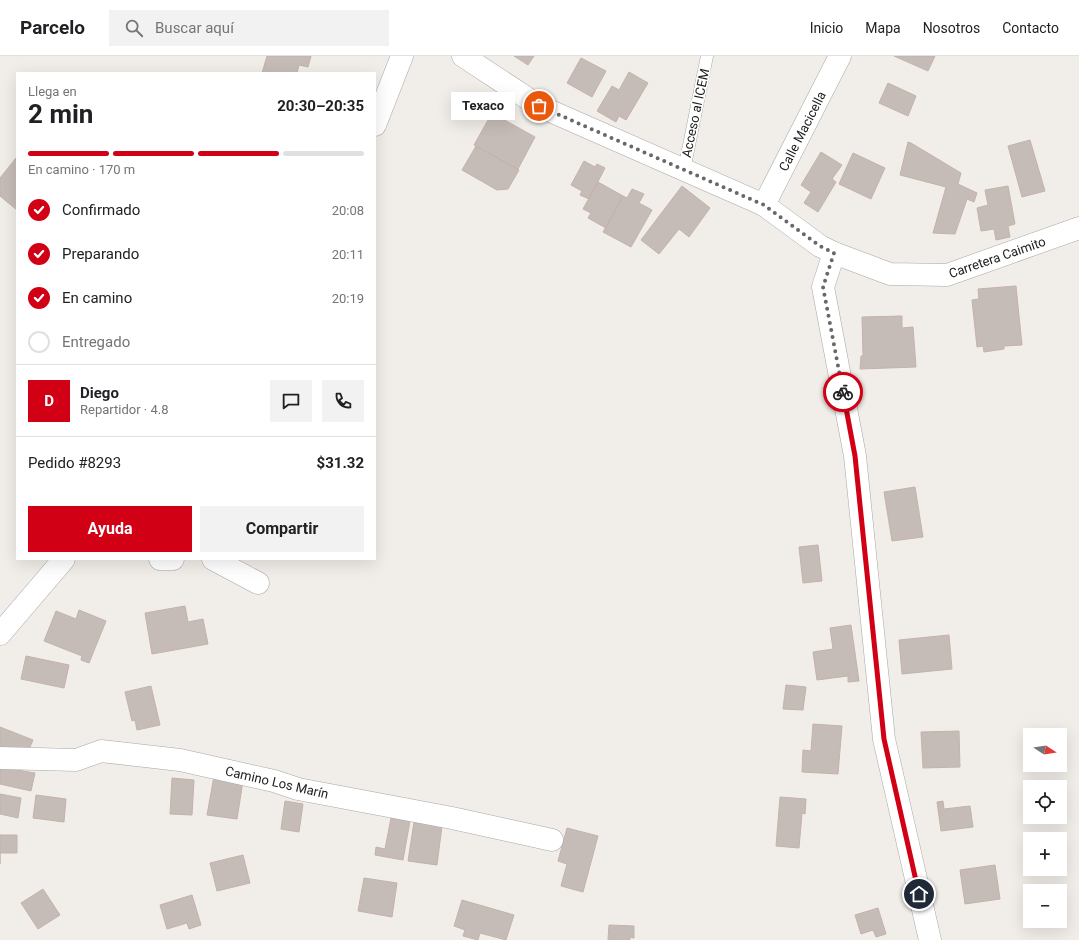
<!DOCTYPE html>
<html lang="es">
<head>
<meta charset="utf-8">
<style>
	body { margin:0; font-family:Roboto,sans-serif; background:#f2f2f2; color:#202124; height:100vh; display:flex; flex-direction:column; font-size:15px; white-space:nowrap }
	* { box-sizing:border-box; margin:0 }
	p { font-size:13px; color:#757577 }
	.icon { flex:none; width:22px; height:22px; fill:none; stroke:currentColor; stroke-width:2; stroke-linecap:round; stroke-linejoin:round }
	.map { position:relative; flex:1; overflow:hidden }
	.sheet { position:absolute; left:16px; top:16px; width:360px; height:488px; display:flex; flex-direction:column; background:#fff; border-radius:0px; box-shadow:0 4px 16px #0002 }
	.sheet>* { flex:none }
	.needle { width:26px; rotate:102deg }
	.fabs { position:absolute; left:1023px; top:672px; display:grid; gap:8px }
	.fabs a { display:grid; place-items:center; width:44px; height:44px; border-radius:0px; background:#fff; box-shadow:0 4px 16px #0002; font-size:20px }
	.pin { position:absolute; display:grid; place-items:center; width:34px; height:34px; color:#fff; margin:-17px; border:2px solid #fff; border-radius:50%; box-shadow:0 1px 4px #0007 }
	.courier { position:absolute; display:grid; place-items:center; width:40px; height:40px; margin:-20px; border:3px solid #d20015; border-radius:50%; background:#fff; color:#222; box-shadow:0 1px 5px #0007 }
	.bubble { position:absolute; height:28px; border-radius:0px; background:#fff; box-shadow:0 4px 16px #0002; font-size:13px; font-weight:700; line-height:28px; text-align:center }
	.summary em { font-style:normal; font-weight:700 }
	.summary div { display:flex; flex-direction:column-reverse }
	.summary { display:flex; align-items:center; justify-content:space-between; height:68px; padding:0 12px }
	h1 { font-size:26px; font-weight:700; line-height:30px }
	.bar { display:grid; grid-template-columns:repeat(4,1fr); gap:6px 4px; align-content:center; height:48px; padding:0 12px }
	.bar i { height:5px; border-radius:3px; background:#e0e0e0 }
	.bar .selected { background:#d20015 }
	.bar p { grid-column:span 4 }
	.line { display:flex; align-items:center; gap:10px; padding:0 12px; border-top:1px solid #e0e0e0 }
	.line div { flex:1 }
	.round { display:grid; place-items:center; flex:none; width:42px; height:42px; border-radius:0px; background:#f2f2f2 }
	ol { padding:0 12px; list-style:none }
	li { display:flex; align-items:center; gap:12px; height:44px }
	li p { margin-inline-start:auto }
	li .icon { padding:4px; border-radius:50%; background:#d20015; color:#fff; stroke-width:4 }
	li:last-child { color:#757577 }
	li i { width:22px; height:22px; border:2px solid #e0e0e0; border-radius:50% }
	.button { display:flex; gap:8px; margin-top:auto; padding:8px 12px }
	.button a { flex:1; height:46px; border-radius:0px; background:#d20015; color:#fff; font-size:16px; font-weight:700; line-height:46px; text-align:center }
	.button a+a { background:#f2f2f2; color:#202124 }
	header { display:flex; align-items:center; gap:24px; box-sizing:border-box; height:56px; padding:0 20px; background:#fff; border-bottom:1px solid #e0e0e0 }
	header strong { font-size:19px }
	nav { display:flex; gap:22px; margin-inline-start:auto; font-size:14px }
	.search { width:280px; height:36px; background:#f2f2f2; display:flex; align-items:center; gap:10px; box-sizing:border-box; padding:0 14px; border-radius:0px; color:#757577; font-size:15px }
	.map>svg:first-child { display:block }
	.building { fill:#c6bcb7; stroke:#c4b2aa }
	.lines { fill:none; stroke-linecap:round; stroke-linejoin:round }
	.service-casing { stroke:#a8a8a8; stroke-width:13 }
	.minor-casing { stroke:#a8a8a8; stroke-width:23 }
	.tertiary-casing { stroke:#a8a8a8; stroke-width:23 }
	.service { stroke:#fff; stroke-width:12 }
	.minor { stroke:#fff; stroke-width:22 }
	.tertiary { stroke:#fff; stroke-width:22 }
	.done { stroke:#6a6867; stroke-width:4; stroke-dasharray:0 7.2 }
	.route { stroke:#d20015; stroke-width:5 }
	.labels { text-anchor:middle; stroke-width:3; stroke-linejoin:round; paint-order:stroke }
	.street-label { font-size:13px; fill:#212121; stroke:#fff }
</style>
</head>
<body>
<header>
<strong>Parcelo</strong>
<div class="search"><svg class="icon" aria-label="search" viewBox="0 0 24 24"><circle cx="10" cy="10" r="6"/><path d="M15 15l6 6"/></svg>Buscar aquí</div>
<nav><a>Inicio</a><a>Mapa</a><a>Nosotros</a><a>Contacto</a></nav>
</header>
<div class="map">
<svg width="1079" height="884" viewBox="0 0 1079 884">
	<rect width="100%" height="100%" fill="#f1ede8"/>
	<path class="building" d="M267 0H311L308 11 299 9 297 17H262Z
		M514 0H534L528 9Z
		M894 0H935L928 15Z
		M581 2 606 15 592 41 567 27Z
		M629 16 648 27 626 64 619 60 616 66 597 55 612 30 619 34Z
		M888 27 916 40 908 60 879 47Z
		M492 57 535 81 518 113 474 89Z
		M1030 84 1045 135 1022 141 1008 90Z
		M908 86 911 87 961 117 958 128 977 137 974 146 967 143 955 178 933 177 946 131 900 119Z
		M476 90 519 114 508 133 497 134 462 114Z
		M821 96 842 109 832 123 836 126 818 156 804 147 811 136 801 129Z
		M853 97 885 112 871 143 839 128Z
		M16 102 17 103V154L0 140V122Z
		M584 105 595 111 597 108 605 112 589 143 580 139 582 135 571 129Z
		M598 126 623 140 606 172 588 162 591 157 583 153Z
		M682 130 710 152 689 181 679 173 659 198 641 184Z
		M1008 130 1015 168 1008 170 1010 181 996 184 994 173 981 175 977 152 988 149 985 134Z
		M632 133 644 138 639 147 652 154 631 191 603 176 623 140 627 142Z
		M1016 230 1022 289 1004 290V293L984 296 983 290 977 291 972 244 979 243 978 233Z
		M902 260V272L913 271 916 311 860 313 861 300H863L862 261Z
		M915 431 923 481 892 485 884 436Z
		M818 489 822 525 803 527 799 491Z
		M185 550 188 566 203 563 208 588 152 598 145 557Z
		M79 554 106 565 89 607 81 604 82 600 44 585 56 555 76 563Z
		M851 569 859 625 848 626V620L817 624 813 596 833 593 830 572Z
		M949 579 952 613 902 618 899 584Z
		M26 600 69 609 64 632 21 623Z
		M786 629 806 631 803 654 783 653Z
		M151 630 160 669 137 674 135 664 132 665 125 636Z
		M813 668 842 670 838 718 802 716 803 694 811 695Z
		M0 671 33 684 25 703 0 692Z
		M959 675 960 711 923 712 921 676Z
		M0 711 35 717 31 735 0 728Z
		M214 720 243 725 237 763 207 759Z
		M172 722 194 724 192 759 170 758Z
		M0 738 21 742 18 762 0 758Z
		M36 739 66 743 64 766 33 762Z
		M780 741 806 743 805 758 802 757 799 792 776 790Z
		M285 745 303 748 299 776 281 773Z
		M943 745 944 753 970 750 973 771 941 775 937 746Z
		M391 762 410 765 403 804 375 799 376 791 385 793Z
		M414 766 442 770 437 809 408 805Z
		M567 772 598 780 583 836 561 830 567 808 558 805Z
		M0 779H17V797H0V808Z
		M243 799 250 827 217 835 210 807Z
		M995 809 1000 843 965 848 960 814Z
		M364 822 397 827 392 861 358 855Z
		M43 833 60 859 38 873 21 847Z
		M192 839 201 869 189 873 187 867 167 873 160 849Z
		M462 844 514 859 506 884 480 877 478 884 463 880 465 874 454 870Z
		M878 852 886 878 876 881 873 874 861 878 855 859Z
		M609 869 634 870V882L630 881V884H608Z"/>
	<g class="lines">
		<defs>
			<path id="service" d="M684 114 707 0"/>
			<path id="minor" d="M375 69 402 0
				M764 149 840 0
				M834 197 823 231 855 400 884 683 930 884
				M160 503H173
				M213 503 258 527
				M0 578 64 503
				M0 702 76 704 101 695 180 704 274 725 298 733 452 762 552 784"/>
			<path id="tertiary" d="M463 0 539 50 764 149 820 190 834 197 890 218 947 219 1079 172"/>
		</defs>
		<use href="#service" class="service-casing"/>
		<use href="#minor" class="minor-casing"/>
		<use href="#tertiary" class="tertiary-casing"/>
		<use href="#service" class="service"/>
		<use href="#minor" class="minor"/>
		<use href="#tertiary" class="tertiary"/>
	</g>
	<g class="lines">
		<path class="done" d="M539 50 764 149 820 190 834 197 823 231 843 336"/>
		<path class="route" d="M843 336 855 400 884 683 919 838"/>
	</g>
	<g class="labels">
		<g class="street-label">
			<text transform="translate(695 57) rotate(-78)" y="5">Acceso al ICEM</text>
			<text transform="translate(802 75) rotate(-63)" y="5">Calle Macicella</text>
			<text transform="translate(997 201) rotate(-19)" y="5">Carretera Caimito</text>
			<text transform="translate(277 726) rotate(13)" y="5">Camino Los Marín</text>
		</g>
	</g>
</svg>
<div class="fabs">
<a><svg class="needle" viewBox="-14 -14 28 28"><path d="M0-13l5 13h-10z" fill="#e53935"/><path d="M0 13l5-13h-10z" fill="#757577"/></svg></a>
<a><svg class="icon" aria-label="locate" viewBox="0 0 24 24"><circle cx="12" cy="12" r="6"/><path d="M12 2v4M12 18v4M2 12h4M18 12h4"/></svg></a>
<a>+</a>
<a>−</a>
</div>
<div class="pin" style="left:539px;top:50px;background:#ea580c"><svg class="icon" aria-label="bag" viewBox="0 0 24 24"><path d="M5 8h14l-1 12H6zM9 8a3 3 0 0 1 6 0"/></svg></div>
<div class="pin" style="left:919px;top:838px;background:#1f2937"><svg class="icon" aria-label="home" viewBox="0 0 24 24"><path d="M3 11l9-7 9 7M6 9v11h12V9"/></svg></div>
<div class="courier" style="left:843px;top:336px"><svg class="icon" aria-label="bike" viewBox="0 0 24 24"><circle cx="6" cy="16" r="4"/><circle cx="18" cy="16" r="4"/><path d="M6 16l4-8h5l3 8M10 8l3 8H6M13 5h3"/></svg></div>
<div class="bubble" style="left:451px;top:36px;width:64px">Texaco</div>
<section class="sheet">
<div class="summary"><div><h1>2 min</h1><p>Llega en</p></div><em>20:30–20:35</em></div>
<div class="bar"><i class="selected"></i><i class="selected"></i><i class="selected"></i><i></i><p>En camino · 170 m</p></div>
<ol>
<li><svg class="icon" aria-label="check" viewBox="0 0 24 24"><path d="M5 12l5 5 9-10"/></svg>Confirmado<p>20:08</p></li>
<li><svg class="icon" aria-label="check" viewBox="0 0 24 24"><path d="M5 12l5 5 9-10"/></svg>Preparando<p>20:11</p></li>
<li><svg class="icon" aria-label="check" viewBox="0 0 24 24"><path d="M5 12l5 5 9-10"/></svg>En camino<p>20:19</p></li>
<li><i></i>Entregado</li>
</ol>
<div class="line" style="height:72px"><b class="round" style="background:#d20015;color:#fff">D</b><div><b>Diego</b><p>Repartidor · 4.8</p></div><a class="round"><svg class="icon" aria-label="chat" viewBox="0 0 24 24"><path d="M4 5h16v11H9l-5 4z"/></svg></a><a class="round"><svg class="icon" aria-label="phone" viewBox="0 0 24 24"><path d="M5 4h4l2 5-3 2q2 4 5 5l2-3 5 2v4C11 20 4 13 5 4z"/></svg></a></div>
<div class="line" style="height:52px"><div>Pedido #8293</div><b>$31.32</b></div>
<div class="button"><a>Ayuda</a><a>Compartir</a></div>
</section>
</div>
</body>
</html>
